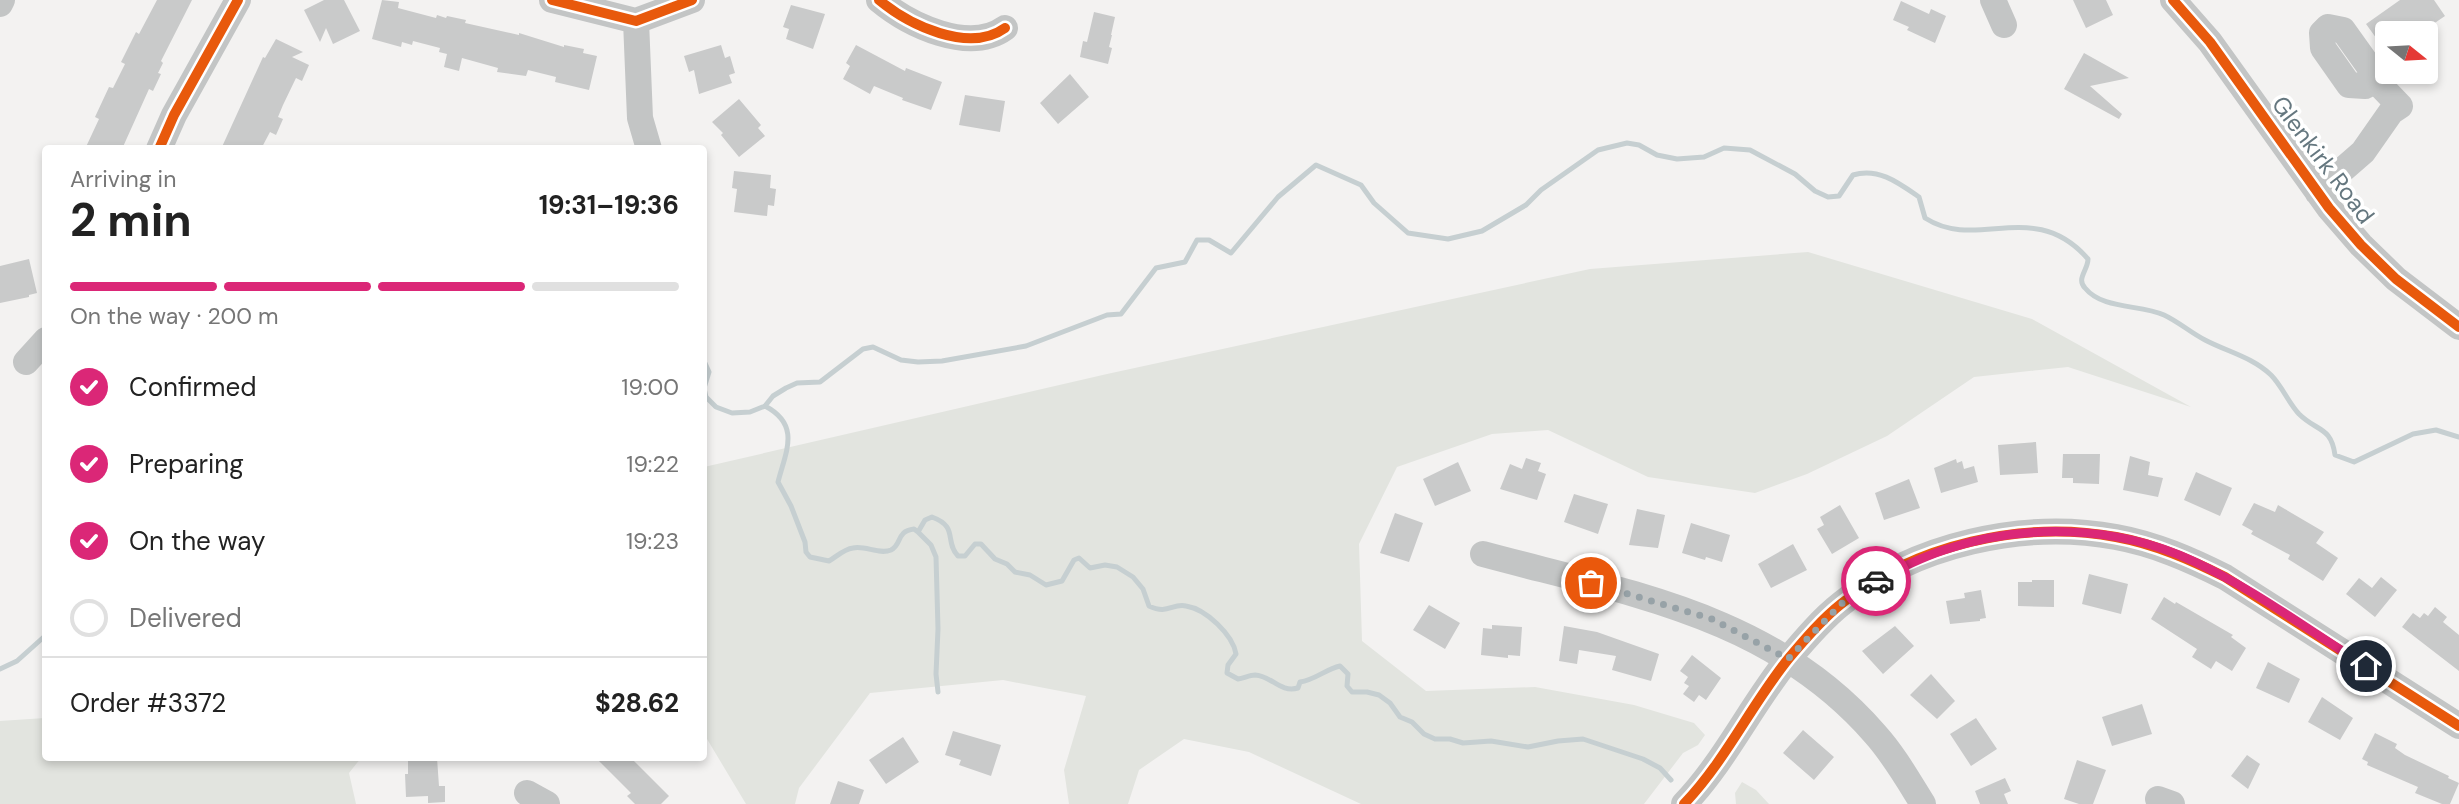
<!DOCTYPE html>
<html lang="en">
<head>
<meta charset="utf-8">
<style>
	body { margin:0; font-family:"DM Sans",sans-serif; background:#f2f2f2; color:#222; height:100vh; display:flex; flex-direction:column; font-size:26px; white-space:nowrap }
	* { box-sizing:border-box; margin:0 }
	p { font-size:23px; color:#767676 }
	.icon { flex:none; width:38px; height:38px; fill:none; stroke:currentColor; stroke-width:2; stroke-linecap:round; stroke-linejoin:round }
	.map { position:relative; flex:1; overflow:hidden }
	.details { position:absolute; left:42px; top:145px; width:665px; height:616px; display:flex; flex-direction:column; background:#fff; border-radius:7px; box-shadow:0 4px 10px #0003 }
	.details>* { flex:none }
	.needle { width:46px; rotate:108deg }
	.fabs { position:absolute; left:2375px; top:21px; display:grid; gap:14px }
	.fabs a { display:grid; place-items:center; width:63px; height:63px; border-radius:7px; background:#fff; box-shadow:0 4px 10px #0003; font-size:35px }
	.pin { position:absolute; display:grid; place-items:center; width:60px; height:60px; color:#fff; margin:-30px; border:4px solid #fff; border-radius:50%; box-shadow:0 2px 7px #0007 }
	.courier { position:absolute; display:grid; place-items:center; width:70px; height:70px; margin:-35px; border:5px solid #db2777; border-radius:50%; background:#fff; color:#222; box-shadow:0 2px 9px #0007 }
	.overview em { font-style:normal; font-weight:700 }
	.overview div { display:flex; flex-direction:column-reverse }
	.overview { display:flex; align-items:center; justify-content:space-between; height:119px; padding:0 28px }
	h1 { font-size:46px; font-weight:700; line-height:52px }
	.bar { display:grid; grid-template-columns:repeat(4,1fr); gap:10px 7px; align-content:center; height:84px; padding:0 28px }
	.bar i { height:9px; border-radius:5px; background:#e0e0e0 }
	.bar .on { background:#db2777 }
	.bar p { grid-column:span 4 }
	.line { display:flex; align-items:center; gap:18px; padding:0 28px; border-top:2px solid #e0e0e0 }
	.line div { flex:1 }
	ol { padding:0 28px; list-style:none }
	li { display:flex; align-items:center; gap:21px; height:77px }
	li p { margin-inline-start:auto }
	li .icon { padding:7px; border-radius:50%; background:#db2777; color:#fff; stroke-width:4 }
	li:last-child { color:#767676 }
	li i { width:38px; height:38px; border:4px solid #e0e0e0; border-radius:50% }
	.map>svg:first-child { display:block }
	.green { fill:#e2e4df }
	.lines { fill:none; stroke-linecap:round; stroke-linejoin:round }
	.stream { stroke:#c6cfd1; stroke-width:5 }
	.building { fill:#c9caca }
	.minor { stroke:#c3c5c5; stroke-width:26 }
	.cycleway-casing { stroke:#fff; stroke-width:15 }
	.cycleway { stroke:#e8590c; stroke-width:10 }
	.done { stroke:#97a2a7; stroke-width:7; stroke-dasharray:0 12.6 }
	.route { stroke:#db2777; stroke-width:9 }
	.labels { text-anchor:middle; stroke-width:7; stroke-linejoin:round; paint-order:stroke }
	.street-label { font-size:24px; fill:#65777f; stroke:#fff }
</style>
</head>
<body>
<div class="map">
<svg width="2459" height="804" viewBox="0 0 2459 804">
	<rect width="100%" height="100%" fill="#f3f2f1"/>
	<path class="green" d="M1808 252 2032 319 2191 407 2068 367 1974 377 1887 436 1807 474 1755 493 1648 477 1548 430 1492 434 1397 467 1359 544 1362 641 1426 691 1535 687 1634 705 1694 723 1705 735 1698 745 1683 753 1644 804H1361L1249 752 1184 739 1139 770 1128 804H1069L1064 770 1086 696 1003 680 870 693 799 788 795 804H746L704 734V467L1107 374 1590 269Z
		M45 718 46 758H361L349 773 356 804H0V721Z
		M1742 782 1756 790 1769 804H1736L1735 793Z"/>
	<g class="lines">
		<path class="stream" d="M704 361 709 372 704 388 706 397 716 407 732 413 750 412 765 406 773 396 786 388 797 383 820 382 863 349 873 347 901 360 918 362 942 361 1026 346 1107 315 1121 314 1156 268 1185 262 1197 240H1209L1231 253 1278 197 1316 165 1361 185 1374 203 1408 233 1448 239 1482 231 1526 205 1541 190 1598 150 1627 143 1639 145 1657 155 1677 159 1704 157 1724 148 1750 150 1795 174 1815 191 1828 197 1839 196 1853 175C1878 167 1899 183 1919 197L1925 218C1978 252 2034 197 2088 259 2088 270 2076 279 2085 288 2103 310 2140 304 2164 315 2179 322 2191 333 2205 340 2228 352 2252 357 2271 375 2282 386 2288 402 2299 414 2317 432 2331 426 2335 455L2354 462 2413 434 2436 430 2459 437
			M765 406C801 425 786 451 778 482L791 506 805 542 806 552 810 557 829 561C836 557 844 549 853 548 865 545 879 555 891 550 902 545 896 531 914 529L918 532 925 520 932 517C959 527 944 541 958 556H965L975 544H981L995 559 1007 564 1015 572 1030 575 1046 585 1062 581 1074 560 1079 558 1090 568 1105 565 1117 567 1133 577 1143 589 1149 606C1168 615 1172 603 1186 606 1206 609 1233 635 1236 654L1228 665 1227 673 1238 679C1244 678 1250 675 1255 675 1272 676 1280 693 1298 688L1300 682C1315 680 1326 669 1340 666L1348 674 1347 686 1352 692H1367L1379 695 1390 703 1400 717 1412 722 1424 734 1435 739H1450L1463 743 1491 741 1528 747 1558 741 1583 739 1643 759 1660 768 1671 780
			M918 532 931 545 936 557 938 629 936 674 938 692
			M0 669 17 661 46 635"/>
	</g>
	<path class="building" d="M157 0H192L161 61 163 63 158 73 161 74 153 91 149 89 122 149H85L99 119 95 117 109 87 113 88 125 64 121 62 136 32 139 34Z
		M324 0H344L360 31 333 44 326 28 320 42 304 10Z
		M382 0 399 2 398 8 436 18 437 15 446 18 447 16 466 20 465 23 519 35V33L564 47V45L584 49 583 53 597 56 589 90 555 82 556 77 528 70 526 76 497 72 498 68 462 58 459 71 444 67 447 54 439 52 440 48 413 41 412 45 402 42 401 47 372 39Z
		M2073 0H2106L2113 15 2086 28Z
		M2400 0H2434L2445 16 2420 33H2387V53L2366 24Z
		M1901 1 1929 14 1931 9 1946 16 1935 43 1907 30 1909 27 1893 20Z
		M791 5 825 14 813 49 786 39 789 29 783 27Z
		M1094 12 1115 17 1111 35H1112L1109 47 1112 48 1108 64 1080 57 1083 41 1087 42Z
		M276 39 303 52 292 57 309 65 302 81 296 78 283 105 278 117 283 119 276 135 270 132 261 149H221L263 57 265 58Z
		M721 45 725 58 730 56 735 73 729 75 732 83 699 94 694 70 689 72 684 56Z
		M856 45 905 71 906 68 942 82 931 110 902 100 903 98 874 86 870 94 843 79 850 66 846 63Z
		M2084 53 2129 78 2090 86 2122 114 2119 119 2064 89Z
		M1070 74 1089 97 1058 124 1040 103Z
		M965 95 1005 101 1000 132 959 125Z
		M739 99 761 125 758 128 765 136 739 157 721 135 723 133 712 122Z
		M734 171 771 175 770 188 776 189 774 206 768 205 767 216 734 212 737 189 732 188Z
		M29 259 37 293 29 295V297L0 303V266Z
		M2036 442 2038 473 2000 475 1998 445Z
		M2063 454H2100L2099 484 2073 483V478H2062Z
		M2130 456 2150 462 2148 475 2163 478 2158 497 2123 490Z
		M1526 458 1541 463 1538 471 1546 474 1537 500 1500 489 1510 464 1522 469Z
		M1956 459 1957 463 1962 461 1964 469 1974 466 1978 482 1941 493 1934 468Z
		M1458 462 1471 491 1435 506 1423 479Z
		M2196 472 2232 488 2220 516 2184 500Z
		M1909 479 1920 508 1884 520 1875 493Z
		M1574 494 1608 504 1598 534 1564 522Z
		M2254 503 2275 512 2278 505 2324 532 2316 543 2338 558 2323 581 2288 559 2290 555 2251 534 2253 531 2242 525Z
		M1840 505 1859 538 1832 554 1817 529 1824 525 1820 517Z
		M1637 509 1665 515 1658 548 1629 545Z
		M1395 513 1423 523 1409 562 1380 553Z
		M1691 523 1730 535 1722 562 1706 557 1705 560 1682 553Z
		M1793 544 1807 570 1771 588 1758 564Z
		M2089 574 2128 584 2121 614 2082 604Z
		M2381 577 2397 590 2375 617 2346 594 2359 578 2372 588Z
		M2032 580H2054V607L2018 606V582H2032Z
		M1981 590 1986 618 1980 619V621L1950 624 1946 601 1965 598 1964 593Z
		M2164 597 2175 604 2176 602 2233 635 2231 637 2246 648 2232 671 2216 661 2211 669 2192 657 2197 649 2151 619Z
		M1429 605 1460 623 1445 649 1413 630Z
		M2435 607 2447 617 2443 622 2459 635V671L2402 627 2413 613 2420 618 2424 613 2428 616Z
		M1492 625 1522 627 1520 656 1508 655V658L1481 655 1483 628 1492 629Z
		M1564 626 1597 632 1659 654 1651 681 1612 670 1616 656 1579 650 1577 664 1559 661Z
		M1895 626 1914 646 1883 674 1862 651Z
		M1692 655 1721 678 1706 700 1699 695 1694 702 1683 694 1689 686 1684 683 1688 677 1680 671Z
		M2268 662 2300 679 2289 703 2256 688Z
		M1931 674 1955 701 1937 719 1910 695Z
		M2322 697 2353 718 2340 740 2308 722Z
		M2142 704 2152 734 2112 746 2102 717Z
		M1976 718 1997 749 1971 766 1950 734Z
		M1803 730 1834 757 1814 780 1783 753Z
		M953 731 1001 745 991 776 959 765 961 760 945 755Z
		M2375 733 2397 744 2395 748 2405 755 2449 776 2448 778 2459 783 2450 804H2442L2415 793 2418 787 2367 765 2368 762 2362 759Z
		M903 737 919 762 886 784 869 760Z
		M2247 755 2260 764 2248 789 2231 776Z
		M437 758 439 786H445V802L428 803V796L406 797 405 774H408V759Z
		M596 758H631L669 796 661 804H635L627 796 631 793Z
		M2077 760 2106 770 2093 804H2079L2064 799Z
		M2005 778 2011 791 2004 794 2008 804H1980L1975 791Z
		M838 781 864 790 859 804H830Z"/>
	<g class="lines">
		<path class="minor" d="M552 0 636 21 692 0
			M879 0C909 25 969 54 1005 28
			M1993 0 2004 25
			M2173 0 2210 42 2329 208 2361 245 2396 279 2459 327
			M0 4 2 0
			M636 21 640 118 649 149
			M159 149 174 115 238 0
			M2317 192 2363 152 2391 112 2400 106 2375 80 2373 72 2343 30 2328 27 2322 33 2323 48 2349 85 2365 86 2375 80
			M26 362 46 340
			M1483 554C1627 593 1772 615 1875 734 1894 755 1908 780 1923 804
			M527 793 547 804
			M2158 799 2172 804
			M1684 804C1726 760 1751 705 1789 658 1805 639 1822 619 1841 604 1914 544 2024 520 2116 537 2155 544 2191 560 2225 577L2459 726"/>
		<defs>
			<path id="cycleway" d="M552 0 636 21 692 0
				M879 0C909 25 969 54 1005 28
				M2173 0 2210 42 2329 208 2361 245 2396 279 2459 327
				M159 149 174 115 238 0
				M1684 804C1726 760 1751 705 1789 658 1805 639 1822 619 1841 604 1914 544 2024 520 2116 537 2155 544 2191 560 2225 577L2459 726"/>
		</defs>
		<use href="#cycleway" class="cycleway-casing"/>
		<use href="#cycleway" class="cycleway"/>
	</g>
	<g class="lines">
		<path class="done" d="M1591 583 1712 619 1788 659 1841 604 1876 581"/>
		<path class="route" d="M1876 581C1898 569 1920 558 1944 550 2024 523 2116 525 2193 561 2254 589 2309 631 2366 666"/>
	</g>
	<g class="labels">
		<g class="street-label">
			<text transform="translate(2323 160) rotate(53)" y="8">Glenkirk Road</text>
		</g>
	</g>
</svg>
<div class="fabs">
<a><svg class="needle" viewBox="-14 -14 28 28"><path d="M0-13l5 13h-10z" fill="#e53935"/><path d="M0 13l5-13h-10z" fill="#767676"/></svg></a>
</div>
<div class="pin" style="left:1591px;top:583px;background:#ea580c"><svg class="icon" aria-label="bag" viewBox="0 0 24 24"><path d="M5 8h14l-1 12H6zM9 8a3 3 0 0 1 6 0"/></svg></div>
<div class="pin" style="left:2366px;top:666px;background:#1f2937"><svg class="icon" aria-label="home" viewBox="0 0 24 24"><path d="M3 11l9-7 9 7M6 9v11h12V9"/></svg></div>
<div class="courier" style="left:1876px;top:581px"><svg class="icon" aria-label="car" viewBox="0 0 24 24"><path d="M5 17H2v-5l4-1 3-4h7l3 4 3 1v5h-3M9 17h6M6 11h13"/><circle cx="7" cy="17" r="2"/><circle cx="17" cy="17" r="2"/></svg></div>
<section class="details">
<div class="overview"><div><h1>2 min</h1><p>Arriving in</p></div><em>19:31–19:36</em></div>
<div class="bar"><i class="on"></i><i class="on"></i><i class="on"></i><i></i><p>On the way · 200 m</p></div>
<ol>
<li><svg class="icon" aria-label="check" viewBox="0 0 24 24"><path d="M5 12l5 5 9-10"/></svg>Confirmed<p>19:00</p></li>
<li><svg class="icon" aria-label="check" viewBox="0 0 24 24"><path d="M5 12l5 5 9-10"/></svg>Preparing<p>19:22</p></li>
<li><svg class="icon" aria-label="check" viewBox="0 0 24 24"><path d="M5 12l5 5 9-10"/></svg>On the way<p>19:23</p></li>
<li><i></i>Delivered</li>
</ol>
<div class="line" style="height:91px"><div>Order #3372</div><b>$28.62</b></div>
</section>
</div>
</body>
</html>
